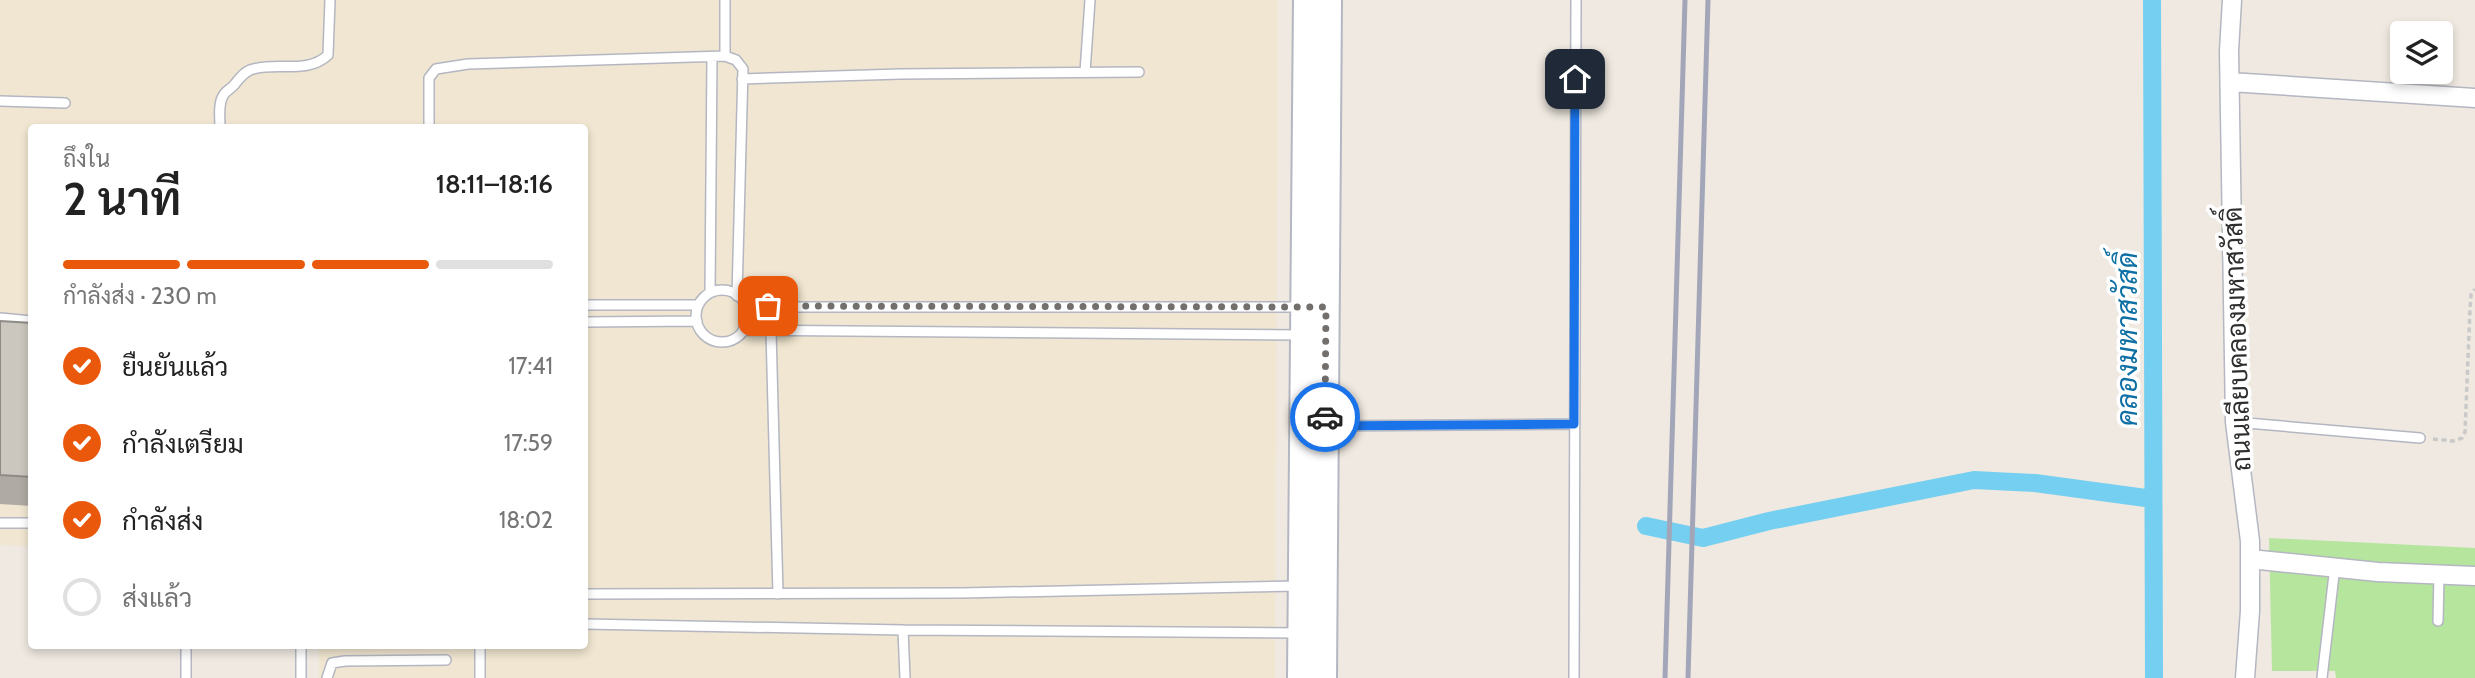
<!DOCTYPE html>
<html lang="th">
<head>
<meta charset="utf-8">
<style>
	body { margin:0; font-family:Cabin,Sarabun,sans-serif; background:#f6f6f6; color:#222; height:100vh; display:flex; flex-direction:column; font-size:26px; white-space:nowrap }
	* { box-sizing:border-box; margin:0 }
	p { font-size:23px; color:#767676 }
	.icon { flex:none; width:38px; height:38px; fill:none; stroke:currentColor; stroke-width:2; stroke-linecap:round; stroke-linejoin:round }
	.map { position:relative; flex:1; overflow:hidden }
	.side { position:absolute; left:28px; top:124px; width:560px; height:525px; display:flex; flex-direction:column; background:#fff; border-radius:7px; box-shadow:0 4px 10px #0003 }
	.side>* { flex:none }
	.fabs { position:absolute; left:2390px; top:21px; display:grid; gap:14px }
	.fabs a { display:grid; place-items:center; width:63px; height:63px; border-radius:7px; background:#fff; box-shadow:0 4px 10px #0003; font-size:35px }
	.pin { position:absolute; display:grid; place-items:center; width:60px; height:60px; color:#fff; margin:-30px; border-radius:14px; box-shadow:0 4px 10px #0006 }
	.courier { position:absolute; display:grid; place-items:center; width:70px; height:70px; margin:-35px; border:5px solid #1a73e8; border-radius:50%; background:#fff; color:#222; box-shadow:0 2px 9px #0007 }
	.summary em { font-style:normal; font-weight:600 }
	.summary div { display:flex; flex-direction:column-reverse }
	.summary { display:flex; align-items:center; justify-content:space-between; height:119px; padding:0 35px }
	h1 { font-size:46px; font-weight:600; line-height:52px }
	.bar { display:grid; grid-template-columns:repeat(4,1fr); gap:10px 7px; align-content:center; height:84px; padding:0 35px }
	.bar i { height:9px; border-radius:5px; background:#e0e0e0 }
	.bar .current { background:#ea580c }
	.bar p { grid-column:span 4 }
	ol { padding:0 35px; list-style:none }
	li { display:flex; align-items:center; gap:21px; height:77px }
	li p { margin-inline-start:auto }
	li .icon { padding:7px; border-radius:50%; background:#ea580c; color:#fff; stroke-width:4 }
	li:last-child { color:#767676 }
	li i { width:38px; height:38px; border:4px solid #e0e0e0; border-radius:50% }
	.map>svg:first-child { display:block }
	.education { fill:#f0e6d1 }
	.green { fill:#b6e59e }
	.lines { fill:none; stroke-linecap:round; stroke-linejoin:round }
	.canal { stroke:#75cff0; stroke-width:18 }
	.service-casing { stroke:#b4b7c1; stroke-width:12 }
	.minor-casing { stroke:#b4b7c1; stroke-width:21 }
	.secondary-casing { stroke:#b4b7c1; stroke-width:30 }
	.path { stroke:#c9c9c9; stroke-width:3.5; stroke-dasharray:5 3.5; stroke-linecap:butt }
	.service { stroke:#fff; stroke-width:9 }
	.minor { stroke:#fff; stroke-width:18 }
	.secondary { stroke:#fff; stroke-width:26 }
	.rail { stroke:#a3a6b8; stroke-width:5 }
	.wall { fill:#afaba4 }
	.building { fill:#cbc7bf; stroke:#8e8b86; stroke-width:2 }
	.done { stroke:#726f6d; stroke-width:7; stroke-dasharray:0 12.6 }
	.route { stroke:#1a73e8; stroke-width:9 }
	.labels { text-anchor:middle; stroke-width:7; stroke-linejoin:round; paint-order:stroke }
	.street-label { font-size:26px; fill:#2e2e2e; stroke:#fff }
	.water-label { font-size:28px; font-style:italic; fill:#0d6fa3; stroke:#fff }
</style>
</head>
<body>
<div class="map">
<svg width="2475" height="678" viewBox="0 0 2475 678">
	<rect width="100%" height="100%" fill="#efe9e1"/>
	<path class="education" d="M0 0H1278L1275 678H319V646H584V128H32L31 546 0 545Z"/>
	<path class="green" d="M2269 538 2475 548V678H2336L2335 671H2272Z"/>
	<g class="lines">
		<path class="canal" d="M2152 0 2154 678
			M1646 526 1703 538 1769 521 1974 480 2035 483 2153 499"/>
		<defs>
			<path id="service" d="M725 0V56
				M1085 72 1090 0
				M742 79 900 74 1139 72
				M0 101 65 103
				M220 128C220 118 218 104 223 96 225 91 231 89 234 85 239 79 243 73 250 70 275 61 307 75 328 55L330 0
				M429 128V78L436 69 468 64 725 56 736 60 743 69 737 296
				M696 316a26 26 0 1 1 52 0a26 26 0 1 1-52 0Z
				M710 293 712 57
				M584 305H698
				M746 307H1301
				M0 318 32 321
				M584 322 697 321
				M743 330 1303 335
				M771 331 778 594
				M2235 422 2420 438
				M1327 426 1574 424
				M0 523H32
				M584 594 962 593 1300 586
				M2438 621 2439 574
				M584 624 903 630 905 678
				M903 630 1300 633
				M301 646V678
				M480 646V678
				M186 678V646
				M327 678 332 663 345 661 446 660
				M1574 678 1576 0
				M2322 678 2335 566"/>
			<path id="minor" d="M2232 0 2229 51 2235 422 2250 541V611L2245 678
				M2230 82 2475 98
				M2250 559 2378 572 2475 576"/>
			<path id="secondary" d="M1301 678 1307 0
				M1323 678 1328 0"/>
		</defs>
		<use href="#service" class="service-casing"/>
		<use href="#minor" class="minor-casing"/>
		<use href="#secondary" class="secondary-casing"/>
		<path class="path" d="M2433 439 2453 441 2462 438 2465 432 2470 309 2471 295 2475 289"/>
		<use href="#service" class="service"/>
		<use href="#minor" class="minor"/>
		<use href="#secondary" class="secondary"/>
		<path class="rail" d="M1665 678 1685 0
			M1688 678 1708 0"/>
	</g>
	<path class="wall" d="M0 321 32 323V506L0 504Z"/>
	<path class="building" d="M0 321 32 323V477L0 475Z"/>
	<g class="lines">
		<path class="done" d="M768 306 1326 307 1325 417"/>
		<path class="route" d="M1325 417V426L1574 424 1575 79"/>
	</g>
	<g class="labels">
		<g class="street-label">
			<text transform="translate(2237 339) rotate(-92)" y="9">ถนนเลียบคลองมหาสวัสดิ์</text>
		</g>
		<g class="water-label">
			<text transform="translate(2127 339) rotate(-90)" y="10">คลองมหาสวัสดิ์</text>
		</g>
	</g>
</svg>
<div class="fabs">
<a><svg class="icon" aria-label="layers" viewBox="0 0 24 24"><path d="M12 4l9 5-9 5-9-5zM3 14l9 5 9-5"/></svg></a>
</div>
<div class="pin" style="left:768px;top:306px;background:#ea580c"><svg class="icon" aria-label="bag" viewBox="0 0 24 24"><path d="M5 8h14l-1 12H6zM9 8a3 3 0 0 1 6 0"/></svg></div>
<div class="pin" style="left:1575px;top:79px;background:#1f2937"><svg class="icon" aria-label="home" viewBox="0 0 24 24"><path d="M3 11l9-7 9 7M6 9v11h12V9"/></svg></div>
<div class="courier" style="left:1325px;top:417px"><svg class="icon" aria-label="car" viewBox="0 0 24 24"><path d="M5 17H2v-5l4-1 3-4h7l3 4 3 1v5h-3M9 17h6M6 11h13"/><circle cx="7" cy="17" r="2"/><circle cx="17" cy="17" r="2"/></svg></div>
<section class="side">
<div class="summary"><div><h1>2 นาที</h1><p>ถึงใน</p></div><em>18:11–18:16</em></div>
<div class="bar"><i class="current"></i><i class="current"></i><i class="current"></i><i></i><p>กำลังส่ง · 230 m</p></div>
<ol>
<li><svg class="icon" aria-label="check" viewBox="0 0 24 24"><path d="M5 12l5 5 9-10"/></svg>ยืนยันแล้ว<p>17:41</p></li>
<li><svg class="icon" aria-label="check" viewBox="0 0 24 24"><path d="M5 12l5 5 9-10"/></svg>กำลังเตรียม<p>17:59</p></li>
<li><svg class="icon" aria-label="check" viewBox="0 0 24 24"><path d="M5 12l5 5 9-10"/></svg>กำลังส่ง<p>18:02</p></li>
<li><i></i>ส่งแล้ว</li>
</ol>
</section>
</div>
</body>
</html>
